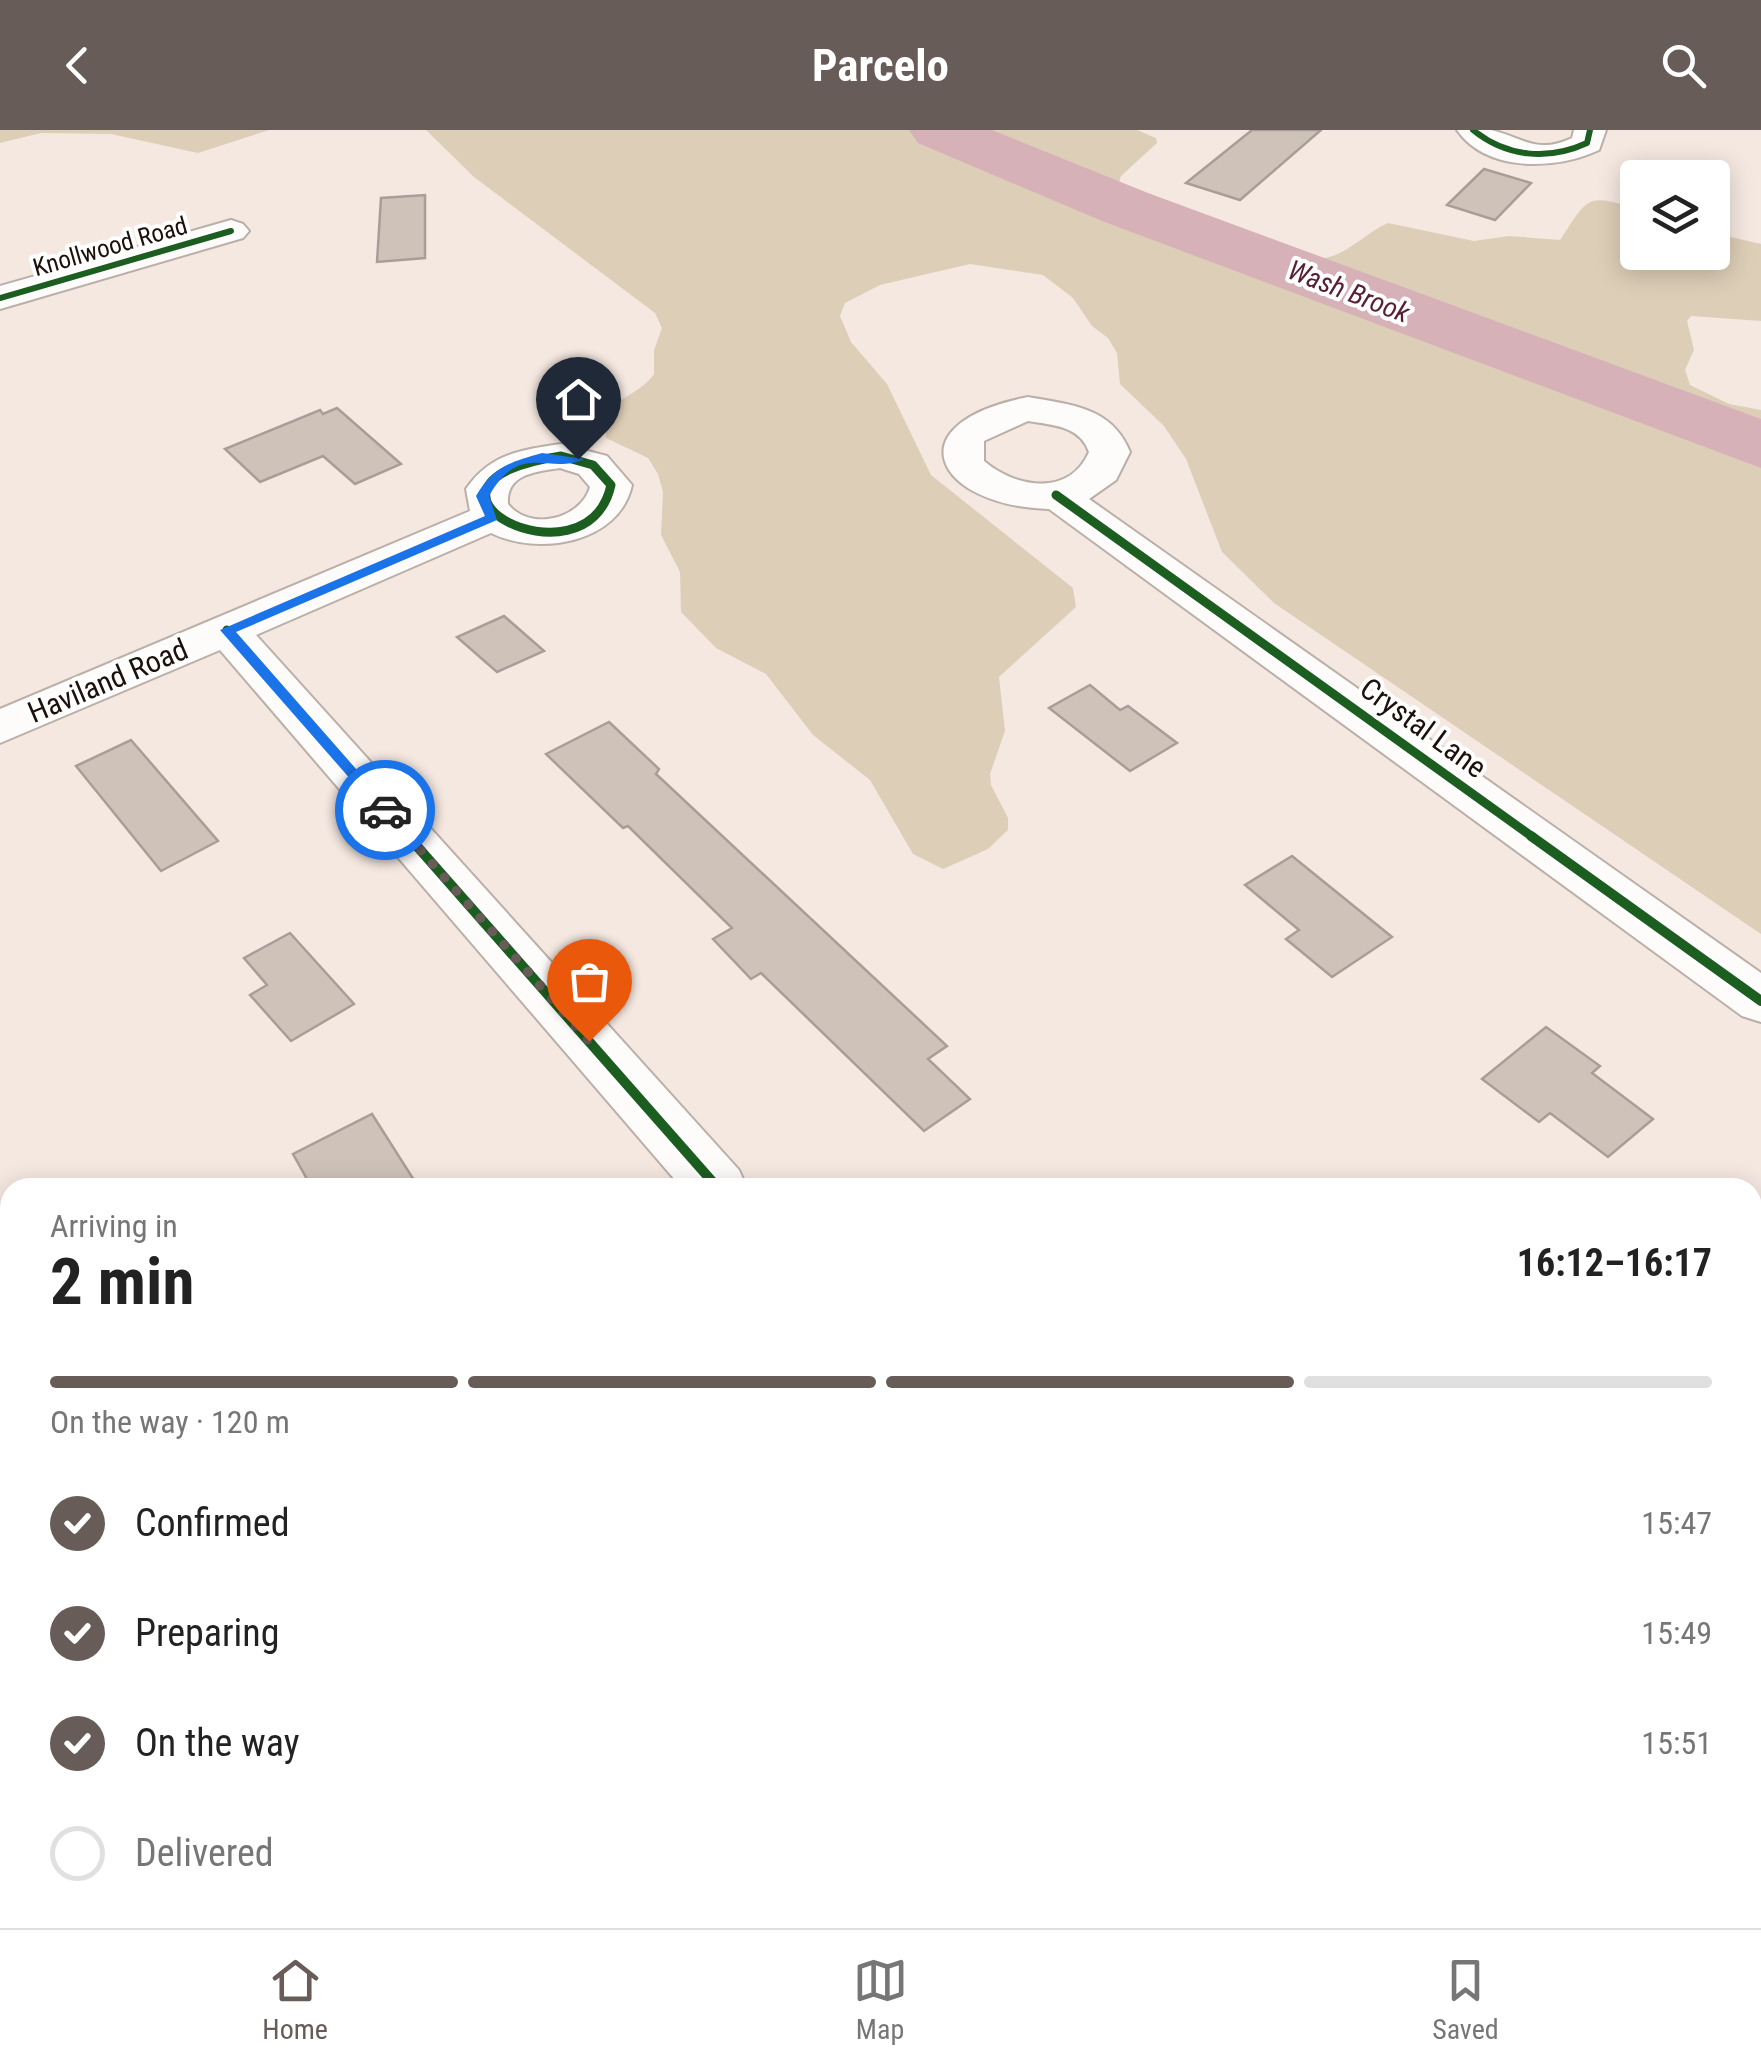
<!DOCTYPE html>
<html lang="en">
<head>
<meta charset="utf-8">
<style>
	body { margin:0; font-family:"Roboto Condensed",sans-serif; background:#f6f6f6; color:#222; height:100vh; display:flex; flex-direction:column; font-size:38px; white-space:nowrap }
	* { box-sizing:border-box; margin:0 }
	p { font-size:32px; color:#767676 }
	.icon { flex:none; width:55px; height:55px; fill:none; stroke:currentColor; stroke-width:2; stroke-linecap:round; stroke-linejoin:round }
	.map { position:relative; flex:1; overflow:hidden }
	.details { position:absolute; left:0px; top:1048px; width:1762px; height:752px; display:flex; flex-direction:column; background:#fff; border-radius:30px 30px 0 0; box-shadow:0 5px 25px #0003 }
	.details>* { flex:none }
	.tools { position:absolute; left:1620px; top:30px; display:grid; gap:20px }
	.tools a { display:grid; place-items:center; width:110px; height:110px; border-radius:10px; background:#fff; box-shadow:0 5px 25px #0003; font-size:50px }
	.pin { position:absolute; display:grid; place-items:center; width:85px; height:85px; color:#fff; margin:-102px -42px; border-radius:50% 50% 50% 0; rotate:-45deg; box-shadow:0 0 10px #0007 }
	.pin .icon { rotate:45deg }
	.courier { position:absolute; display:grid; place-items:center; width:100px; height:100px; margin:-50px; border:8px solid #1a73e8; border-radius:50%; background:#fff; color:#222; box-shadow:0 2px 12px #0007 }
	.headline em { font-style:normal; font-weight:700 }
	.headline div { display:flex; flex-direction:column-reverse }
	.headline { display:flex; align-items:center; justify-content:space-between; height:170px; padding:0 50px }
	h1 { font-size:65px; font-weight:700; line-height:75px }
	.bar { display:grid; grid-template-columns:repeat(4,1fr); gap:15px 10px; align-content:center; height:120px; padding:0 50px }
	.bar i { height:12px; border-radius:8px; background:#e0e0e0 }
	.bar .active { background:#675c57 }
	.bar p { grid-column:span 4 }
	ol { padding:0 50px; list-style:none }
	li { display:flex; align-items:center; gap:30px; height:110px }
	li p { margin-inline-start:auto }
	li .icon { padding:10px; border-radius:50%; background:#675c57; color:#fff; stroke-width:4 }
	li:last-child { color:#767676 }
	li i { width:55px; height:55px; border:5px solid #e0e0e0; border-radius:50% }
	header { display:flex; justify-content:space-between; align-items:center; height:130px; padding:0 50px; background:#675c57; color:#fff; font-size:45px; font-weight:700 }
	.menu { display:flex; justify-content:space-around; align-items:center; height:140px; border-top:2px solid #e0e0e0; background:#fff; font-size:28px; color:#767676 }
	.menu a { display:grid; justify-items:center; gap:5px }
	.menu .active { color:#675c57 }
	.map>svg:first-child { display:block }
	.green { fill:#ddceb7 }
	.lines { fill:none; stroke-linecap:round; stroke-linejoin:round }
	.stream { fill:#d7b1b8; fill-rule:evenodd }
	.river { fill:#d7b1b8; fill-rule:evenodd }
	.building { fill:#cfc3b9; stroke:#a89e97; stroke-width:2.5 }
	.minor-casing { stroke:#baafa9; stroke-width:4 }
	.minor { fill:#fefcfa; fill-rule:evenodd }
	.cycleway-far2-casing { stroke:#fff; stroke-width:10 }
	.cycleway-far1-casing { stroke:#fff; stroke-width:14 }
	.cycleway-casing { stroke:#fff; stroke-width:16 }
	.cycleway-far2 { stroke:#1b5e20; stroke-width:6 }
	.cycleway-far1 { stroke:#1b5e20; stroke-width:9 }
	.cycleway { stroke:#1b5e20; stroke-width:10 }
	.route { fill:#1a73e8 }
	.done { stroke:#675c57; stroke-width:10; stroke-dasharray:0 18 }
	.labels { text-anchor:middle; stroke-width:8; stroke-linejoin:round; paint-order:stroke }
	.far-street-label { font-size:25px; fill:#1b100c; stroke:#fff }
	.far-water-label { font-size:28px; font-style:italic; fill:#581e32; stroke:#fff }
	.street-label { font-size:30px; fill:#1b100c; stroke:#fff }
</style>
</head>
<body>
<header><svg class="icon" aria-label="back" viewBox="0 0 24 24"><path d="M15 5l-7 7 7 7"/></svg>Parcelo<svg class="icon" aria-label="search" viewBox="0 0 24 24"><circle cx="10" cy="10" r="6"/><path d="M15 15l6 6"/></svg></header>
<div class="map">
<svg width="1761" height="1798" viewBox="0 0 1761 1798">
	<rect width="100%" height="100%" fill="#f5e8e1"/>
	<path class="green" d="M0 0H269L198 23 111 4 41 3 0 13Z
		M426 0H1137L1156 8 1157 13 1121 46 1117 58 1216 99 1308 128C1340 134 1361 105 1388 93L1474 111 1509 106 1560 110C1589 66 1586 63 1637 79L1638 122H1712L1713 103 1761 114V191L1691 186 1687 191 1694 220 1685 240 1690 255 1729 274 1761 280V804L1274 473 1222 422 1186 329 1164 296 1120 254 1117 223 1108 208 1092 196 1073 168 1043 145 970 134 880 155 845 173 840 186 851 212 887 254 931 345 1073 458 1076 477 999 547 1005 601 990 644 991 655 1008 688V700L988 719 943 739 913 724 870 650 813 605 766 544 716 518 681 482 680 442 661 405 663 362 658 344 648 328 606 308C603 264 634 272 654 244V220L662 198 655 183 474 47Z"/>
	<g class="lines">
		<path class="stream" d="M961 0H972L964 10H956L955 8Z"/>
		<path class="river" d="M909 0H992L1148 63 1761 289V338L1102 91 918 13Z"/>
	</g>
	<path class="building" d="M1252 0H1321L1240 70 1186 53Z
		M1484 39 1531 53 1495 90 1447 75Z
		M425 65V128L377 132 381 68Z
		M337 278 401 334 355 354 323 326 260 352 225 319 320 280 323 284Z
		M504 486 544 521 497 542 457 507Z
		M1090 555 1120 580 1128 576 1177 613 1130 641 1049 578Z
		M609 592 659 639 656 644 947 916 928 929 970 969 924 1001 761 843 751 849 713 809 732 798 628 696 623 698 546 624Z
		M131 610 218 711 161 741 76 636Z
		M1292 726 1392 807 1332 847 1286 809 1299 800 1245 755Z
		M290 803 354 874 291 911 250 865 267 855 244 828Z
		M1546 897 1600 936 1592 943 1653 989 1608 1027 1550 983 1539 992 1482 949Z
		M372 984 419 1058H312L293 1024Z"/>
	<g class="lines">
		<defs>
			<path id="minor" d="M1457 0C1467 0 1481 0 1491 0 1522 7 1536 25 1572 8L1574 0H1606L1599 20C1557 40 1487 43 1457 0Z
				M231 90 243 94 249 101 243 108 0 179V156Z
				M1028 267C1072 275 1112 277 1130 322L1116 350 1089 369 1761 843V892L1742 886 1049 379C937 376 891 294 1028 267ZM1028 291C1053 295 1080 296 1089 322 1069 367 1016 358 984 331V311Z
				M561 314 607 326 632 355C619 414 538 426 491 403L256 505 739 1040 747 1058H682L220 520 0 613V579L470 381 466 359C490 324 520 320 561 314ZM560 338 579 344 590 357C581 389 530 402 508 374 506 344 535 342 560 338Z
				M1324 1790H1405L1409 1798H1328Z"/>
		</defs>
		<use href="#minor" class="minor-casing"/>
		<use href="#minor" class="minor"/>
		<defs>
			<path id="cycleway-far2" d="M1473 0C1506 27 1548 31 1587 13L1590 0
				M0 168 231 101"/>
			<path id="cycleway-far1" d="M561 326 593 335 611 355C587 464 376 354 561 326Z
				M1056 365 1534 708
				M227 500 410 708"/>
			<path id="cycleway" d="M408 706 718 1058
				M1531 706 1761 871"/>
		</defs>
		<use href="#cycleway-far2" class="cycleway-far2-casing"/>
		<use href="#cycleway-far1" class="cycleway-far1-casing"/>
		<use href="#cycleway" class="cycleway-casing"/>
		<use href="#cycleway-far2" class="cycleway-far2"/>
		<use href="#cycleway-far1" class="cycleway-far1"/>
		<use href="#cycleway" class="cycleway"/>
	</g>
	<path class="route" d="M542 323 584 329C549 346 521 310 489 366L497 390 236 502 392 680 380 683 220 500 485 386 476 366C493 337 510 332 542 323Z"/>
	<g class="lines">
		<path class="done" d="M385 680 589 911"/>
	</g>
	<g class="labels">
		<g class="far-street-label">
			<text transform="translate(110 116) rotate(-16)" y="9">Knollwood Road</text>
		</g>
		<g class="far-water-label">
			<text transform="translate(1349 161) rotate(21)" y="10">Wash Brook</text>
		</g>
		<g class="street-label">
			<text transform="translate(108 551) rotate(-23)" y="10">Haviland Road</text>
			<text transform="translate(1423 598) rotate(36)" y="10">Crystal Lane</text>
		</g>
	</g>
</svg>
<div class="tools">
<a><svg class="icon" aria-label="layers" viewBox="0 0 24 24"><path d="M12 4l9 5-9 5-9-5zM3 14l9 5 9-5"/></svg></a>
</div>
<div class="pin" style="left:589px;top:911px;background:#ea580c"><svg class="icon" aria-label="bag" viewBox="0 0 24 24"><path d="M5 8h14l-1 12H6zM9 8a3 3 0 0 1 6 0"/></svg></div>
<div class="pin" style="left:578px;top:329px;background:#1f2937"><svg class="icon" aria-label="home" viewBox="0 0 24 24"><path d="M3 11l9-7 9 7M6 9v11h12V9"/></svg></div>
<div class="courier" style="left:385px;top:680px"><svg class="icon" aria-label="car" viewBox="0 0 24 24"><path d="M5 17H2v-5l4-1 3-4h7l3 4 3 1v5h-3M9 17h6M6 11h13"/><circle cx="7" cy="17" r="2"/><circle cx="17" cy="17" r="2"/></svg></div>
<section class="details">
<div class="headline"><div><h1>2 min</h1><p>Arriving in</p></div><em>16:12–16:17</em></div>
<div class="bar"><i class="active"></i><i class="active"></i><i class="active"></i><i></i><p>On the way · 120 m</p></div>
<ol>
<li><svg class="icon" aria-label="check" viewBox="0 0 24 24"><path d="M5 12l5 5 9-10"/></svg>Confirmed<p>15:47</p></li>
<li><svg class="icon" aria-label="check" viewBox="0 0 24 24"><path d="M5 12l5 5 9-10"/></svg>Preparing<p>15:49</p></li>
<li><svg class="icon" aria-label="check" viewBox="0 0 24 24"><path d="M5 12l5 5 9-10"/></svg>On the way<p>15:51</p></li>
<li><i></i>Delivered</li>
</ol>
</section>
</div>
<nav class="menu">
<a class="active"><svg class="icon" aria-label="home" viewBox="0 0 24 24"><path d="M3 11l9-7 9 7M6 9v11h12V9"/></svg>Home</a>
<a><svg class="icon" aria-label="map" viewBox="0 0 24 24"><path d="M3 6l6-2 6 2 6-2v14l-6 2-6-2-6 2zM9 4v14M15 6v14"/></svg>Map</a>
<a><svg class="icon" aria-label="saved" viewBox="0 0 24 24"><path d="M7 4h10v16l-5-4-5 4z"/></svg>Saved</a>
</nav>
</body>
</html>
